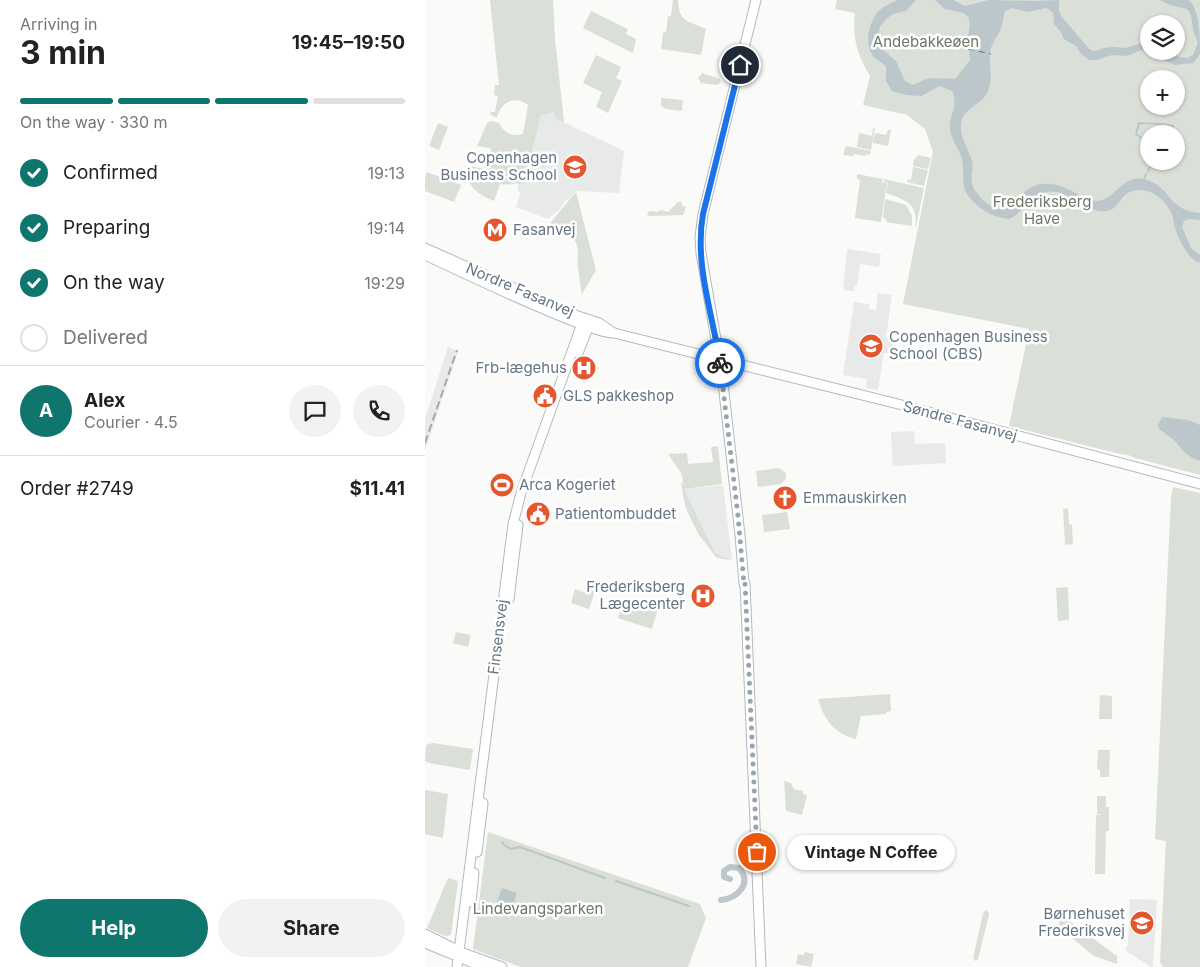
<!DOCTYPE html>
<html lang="en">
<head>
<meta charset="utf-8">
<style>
	body { margin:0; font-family:Inter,sans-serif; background:#f2f2f2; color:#222; height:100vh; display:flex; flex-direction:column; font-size:19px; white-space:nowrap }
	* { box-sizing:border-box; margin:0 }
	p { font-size:16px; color:#767676 }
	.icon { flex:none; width:28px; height:28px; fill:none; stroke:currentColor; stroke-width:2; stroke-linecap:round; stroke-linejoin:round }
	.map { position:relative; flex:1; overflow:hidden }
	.drawer { display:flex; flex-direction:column; background:#fff; width:425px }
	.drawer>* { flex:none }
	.buttons { position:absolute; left:715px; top:15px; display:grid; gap:10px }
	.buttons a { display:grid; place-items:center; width:45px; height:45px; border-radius:50%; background:#fff; box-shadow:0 1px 4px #0004; font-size:25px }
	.pin { position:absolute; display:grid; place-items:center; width:42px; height:42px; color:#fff; margin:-21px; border:2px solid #fff; border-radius:50%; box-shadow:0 1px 5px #0007 }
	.courier { position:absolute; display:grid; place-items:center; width:50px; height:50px; margin:-25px; border:4px solid #1a73e8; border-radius:50%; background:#fff; color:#222; box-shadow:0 1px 6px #0007 }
	.bubble { position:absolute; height:35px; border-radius:18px; background:#fff; box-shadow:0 1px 4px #0004; font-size:16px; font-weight:700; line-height:35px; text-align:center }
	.head em { font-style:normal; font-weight:700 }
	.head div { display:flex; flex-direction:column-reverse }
	.head { display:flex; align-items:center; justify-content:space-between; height:85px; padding:0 20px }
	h1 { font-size:32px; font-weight:700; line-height:38px }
	.bar { display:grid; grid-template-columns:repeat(4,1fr); gap:8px 5px; align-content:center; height:60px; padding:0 20px }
	.bar i { height:6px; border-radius:4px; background:#e0e0e0 }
	.bar .selected { background:#0f766e }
	.bar p { grid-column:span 4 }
	.line { display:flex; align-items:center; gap:12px; padding:0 20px; border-top:1px solid #e0e0e0 }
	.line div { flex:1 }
	.round { display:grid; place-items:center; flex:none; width:52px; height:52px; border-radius:26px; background:#f2f2f2 }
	ol { padding:0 20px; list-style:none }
	li { display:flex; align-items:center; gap:15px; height:55px }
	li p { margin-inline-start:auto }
	li .icon { padding:5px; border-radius:50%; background:#0f766e; color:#fff; stroke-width:4 }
	li:last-child { color:#767676 }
	li i { width:28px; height:28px; border:2px solid #e0e0e0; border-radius:50% }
	.cta { display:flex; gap:10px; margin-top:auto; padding:10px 20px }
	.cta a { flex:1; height:58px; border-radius:30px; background:#0f766e; color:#fff; font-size:20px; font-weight:700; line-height:58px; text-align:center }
	.cta a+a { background:#f2f2f2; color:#222 }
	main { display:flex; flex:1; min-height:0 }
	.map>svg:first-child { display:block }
	.built { fill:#e8e9e9 }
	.green { fill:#dadfd7; fill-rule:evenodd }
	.water { fill:#bbc7cb }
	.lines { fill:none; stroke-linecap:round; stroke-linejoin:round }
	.stream { stroke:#bbc7cb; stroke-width:2 }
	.canal { stroke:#bbc7cb; stroke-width:6 }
	.ferry { stroke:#60757c; stroke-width:1; stroke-dasharray:6 5; stroke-linecap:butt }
	.secondary-casing { stroke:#b3babf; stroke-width:11 }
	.secondary { stroke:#fff; stroke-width:9 }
	.rail { stroke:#a2aab0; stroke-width:2; stroke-dasharray:8 4; stroke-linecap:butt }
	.done { stroke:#99a4ac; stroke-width:5; stroke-dasharray:0 9 }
	.route { stroke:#1a73e8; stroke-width:6 }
	.labels { text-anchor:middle; stroke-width:5; stroke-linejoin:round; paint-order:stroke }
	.park-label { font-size:15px; fill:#687a64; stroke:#fff }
	.poi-label { font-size:15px; fill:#657683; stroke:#fff; text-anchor:start }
	.street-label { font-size:15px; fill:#657683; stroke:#fff }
</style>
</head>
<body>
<main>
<section class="drawer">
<div class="head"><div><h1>3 min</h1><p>Arriving in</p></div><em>19:45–19:50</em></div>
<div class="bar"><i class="selected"></i><i class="selected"></i><i class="selected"></i><i></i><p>On the way · 330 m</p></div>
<ol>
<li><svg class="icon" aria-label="check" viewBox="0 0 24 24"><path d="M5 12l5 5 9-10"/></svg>Confirmed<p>19:13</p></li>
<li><svg class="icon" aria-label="check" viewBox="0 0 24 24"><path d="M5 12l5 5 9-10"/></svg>Preparing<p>19:14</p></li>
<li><svg class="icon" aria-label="check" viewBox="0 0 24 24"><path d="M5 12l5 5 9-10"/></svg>On the way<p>19:29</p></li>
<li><i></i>Delivered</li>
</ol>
<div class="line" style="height:90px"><b class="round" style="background:#0f766e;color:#fff">A</b><div><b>Alex</b><p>Courier · 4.5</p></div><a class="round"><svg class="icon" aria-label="chat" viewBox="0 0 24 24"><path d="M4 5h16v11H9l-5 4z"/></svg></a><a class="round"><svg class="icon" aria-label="phone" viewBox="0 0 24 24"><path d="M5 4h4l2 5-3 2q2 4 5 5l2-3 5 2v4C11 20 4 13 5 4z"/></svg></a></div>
<div class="line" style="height:65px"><div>Order #2749</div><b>$11.41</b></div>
<div class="cta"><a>Help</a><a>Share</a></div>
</section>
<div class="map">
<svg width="775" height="967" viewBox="0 0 775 967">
	<rect width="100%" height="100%" fill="#fafaf8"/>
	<path class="built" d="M129 112 132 119 199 151 194 193 150 191 146 198 140 201 134 210 123 219 91 207 96 192 92 191 94 183H99L116 114Z
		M422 249 456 254 454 267 435 264 432 286H430L429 291 418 290Z
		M453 293 467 295 461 337 470 339 468 354 459 353 453 390 441 388 442 379 418 375 429 302 444 304V309L451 310Z
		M23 347 33 351 0 451V419Z
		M489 431 490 444 520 443 521 463 468 466 466 432Z
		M298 485 307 560 290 553 259 489Z
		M705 899 732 900 728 967H726L700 950 703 945Z"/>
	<path class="green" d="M65 0H128L130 39 139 122 131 119 129 112 116 115 99 184C91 182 83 186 75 184L69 201C53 195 38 184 44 166L61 169 66 150 65 148 52 146 62 123 66 121 74 123C79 133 87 137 98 134L103 105C90 95 75 102 72 118L65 114 66 112H70L73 96 69 95 70 85H74Z
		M248 0H253C254 23 262 20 281 29L276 55 236 49 238 33 241 32 243 16H246Z
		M412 0H775V475L710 458 703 455 695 454 584 426 604 329 478 304 508 152 500 129 482 115 438 105 445 76C432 54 427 38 430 13L410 9ZM724 24H751V51H724ZM724 79H751V106H724ZM724 134H751V161H724Z
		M166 11 203 29 201 34 211 39 208 53 158 28Z
		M171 55 196 67 191 78 197 81 183 113 171 107 177 92 158 83Z
		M277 73 295 79 296 83 292 85 276 83 273 78Z
		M236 98 258 100 257 111 241 109 236 106Z
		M13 123 23 127 14 150 4 146Z
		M448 128H450L446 150 432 147 434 133 447 136Z
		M463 130H466L463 146 448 143 450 133 461 135Z
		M421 146 446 151 445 155 442 154 441 156 429 154V156L418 155Z
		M493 155 506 158 503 169 488 166 489 160Z
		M488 167 503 170 499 186 482 182 483 179 486 180Z
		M2 172 36 185 29 202 0 191V178Z
		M432 174 458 179 457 182H452L462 183 456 222 430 218 435 180 432 179Z
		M459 179 499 188 491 227H490C494 203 480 200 461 193L463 183 459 182Z
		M151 192 171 270 157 294C155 285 154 276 153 266 152 261 153 256 153 250 151 234 138 229 125 223Z
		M460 199 481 205 487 216V226L461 222V219L458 218Z
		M253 202H257L256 204 259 207 261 206 258 215 222 216 224 211 232 212 236 210 243 212Z
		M293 446 297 484 259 489 290 553 307 560 297 559 291 557 274 535 262 511 258 496 256 481 259 486 256 473 243 454 262 453 263 464 288 462 286 447Z
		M354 468 361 473V479L356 484 333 487 331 471Z
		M748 487 775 493V967H738L735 962 741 841 730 839 746 497Z
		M643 508 644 524 647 525 648 544 640 545 638 509Z
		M362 512 365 529 339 532 337 515Z
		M643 587 644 620 633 621 631 588Z
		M150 589 164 594 166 590 170 591 164 609 146 603Z
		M199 598 233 608 227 629 193 618Z
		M31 632 46 635 43 647 28 643Z
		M465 694 466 711 462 712 461 714 436 716 431 739C410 734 399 720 393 699Z
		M675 695 687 696V719H674Z
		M8 743 48 749 45 770 4 763 0 761 1 746 3 744Z
		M673 750H685L684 777H675V770L672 769Z
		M359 781 366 783 369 789 378 791V794L382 795 377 815 361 811Z
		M0 790 23 794 18 838 0 834Z
		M672 796H681V807H684V831H681L680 874H670L671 815H677L672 814Z
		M63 832 275 904 281 918 263 967H96L48 949Z
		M23 878 33 881 26 935 20 936 2 928Z
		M561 910 563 911 564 915 553 959 550 961 548 958 558 913Z
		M632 912 692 956V964L669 956 635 928Z
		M380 952 389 954 386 967 371 964 373 954 379 955Z"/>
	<path class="water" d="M473 0H491L481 11 468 14 461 19 455 27 453 37 456 48 471 61 480 81 488 85 499 80 506 78 530 79 545 60 543 37 545 25 544 18 539 13 520 9 510 0H528L540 6 564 0 608 1 634 0V11L637 17 665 50 671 51 679 48 687 47 700 48 724 41V50H717L701 56 687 55 672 60H664L656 54 651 46 639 39 635 31 629 24 628 13 625 10 621 8 604 12 587 8 580 11C578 16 578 23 576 29 572 37 566 44 565 53 564 66 568 79 563 91 558 105 537 107 536 125 535 139 544 149 547 161 549 169 545 176 547 184 550 194 564 208 574 209 591 211 596 180 626 184 641 185 661 201 672 201 691 200 696 175 718 179 739 183 742 200 757 208 762 212 769 212 775 213V220L764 219 759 221 757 227 766 248 775 255V263C764 261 752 237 750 227 748 222 749 217 746 212 743 206 737 199 731 195 723 189 706 188 699 196 694 202 691 209 682 211 660 214 643 187 621 192 605 196 598 213 584 219 567 218 544 204 539 187 537 177 540 166 536 156 533 147 525 138 525 128 524 113 534 107 527 91L515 86 496 96 481 95 467 91 461 81V66C458 63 453 61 449 57 438 44 444 19 456 9 461 5 467 3 473 0Z
		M735 0H764C775 10 775 38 775 54L768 63 750 65 731 57 725 51H746L754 57 762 58 768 55 773 43 768 30 766 15 762 9 745 5Z
		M737 417 763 420 775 425V461L766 457 759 452 749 440 734 429 733 425Z
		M77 888 92 893 85 913 70 907Z"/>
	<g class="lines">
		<path class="stream" d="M724 143 711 134 714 123C725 124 736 123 748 126
			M723 171 729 161
			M719 179 721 174
			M77 842 79 845 86 849 95 847 180 878
			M191 881 264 906"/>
		<path class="canal" d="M296 900C312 898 328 884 314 868L305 867 299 871V877L305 879"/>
		<path class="ferry" d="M543 49 566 54"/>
		<defs>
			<path id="secondary" d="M331 0 278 214 275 237 276 253 297 374 315 535 319 584 320 583 336 967
				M0 248 147 314 174 323 189 333 473 404 775 484
				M0 255C26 267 172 337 189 333
				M153 353 166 320
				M84 599 93 525
				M52 852 58 803
				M46 902 49 873
				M0 934 38 953 77 967
				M0 943 58 967
				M32 967 88 524 96 493 159 318"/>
		</defs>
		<use href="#secondary" class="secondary-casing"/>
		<use href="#secondary" class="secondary"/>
		<path class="rail" d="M0 443 32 350"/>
	</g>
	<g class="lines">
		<path class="done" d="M295 363 313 516 319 584 320 583 332 852"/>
		<path class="route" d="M295 363C288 315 269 264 278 214L315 65"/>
	</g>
	<defs>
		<symbol id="university-disc" viewBox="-11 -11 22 22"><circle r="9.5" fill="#e4572e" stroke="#fff"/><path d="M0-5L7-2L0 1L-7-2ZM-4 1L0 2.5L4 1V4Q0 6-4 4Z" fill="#fff"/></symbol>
		<symbol id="metro-disc" viewBox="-11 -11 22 22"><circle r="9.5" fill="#e4572e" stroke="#fff"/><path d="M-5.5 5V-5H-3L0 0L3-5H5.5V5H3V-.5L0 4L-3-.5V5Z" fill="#fff"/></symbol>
		<symbol id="hospital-disc" viewBox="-11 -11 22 22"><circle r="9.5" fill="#e4572e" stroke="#fff"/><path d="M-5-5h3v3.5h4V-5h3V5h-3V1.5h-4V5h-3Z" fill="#fff"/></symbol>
		<symbol id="civic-disc" viewBox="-11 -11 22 22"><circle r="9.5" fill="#e4572e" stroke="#fff"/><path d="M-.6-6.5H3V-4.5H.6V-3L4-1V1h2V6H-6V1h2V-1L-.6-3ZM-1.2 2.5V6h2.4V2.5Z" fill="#fff"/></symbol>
		<symbol id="stadium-disc" viewBox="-11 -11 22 22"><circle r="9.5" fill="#e4572e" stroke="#fff"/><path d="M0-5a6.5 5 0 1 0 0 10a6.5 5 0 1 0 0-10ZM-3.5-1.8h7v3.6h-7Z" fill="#fff"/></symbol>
		<symbol id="church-disc" viewBox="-11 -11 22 22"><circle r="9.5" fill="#e4572e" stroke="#fff"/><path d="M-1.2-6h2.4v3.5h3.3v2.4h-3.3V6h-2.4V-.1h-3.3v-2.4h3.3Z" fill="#fff"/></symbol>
		<symbol id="school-disc" viewBox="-11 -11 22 22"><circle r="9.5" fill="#e4572e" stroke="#fff"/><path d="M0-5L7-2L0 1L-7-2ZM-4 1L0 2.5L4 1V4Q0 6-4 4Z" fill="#fff"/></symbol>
	</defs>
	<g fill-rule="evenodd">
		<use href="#university-disc" x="136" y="153" width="28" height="28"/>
		<use href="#metro-disc" x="56" y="216" width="28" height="28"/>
		<use href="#university-disc" x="432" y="332" width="28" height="28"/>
		<use href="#hospital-disc" x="145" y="354" width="28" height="28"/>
		<use href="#civic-disc" x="106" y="382" width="28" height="28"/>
		<use href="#stadium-disc" x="63" y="471" width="28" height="28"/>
		<use href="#church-disc" x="346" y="484" width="28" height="28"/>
		<use href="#civic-disc" x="99" y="500" width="28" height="28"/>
		<use href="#hospital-disc" x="264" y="582" width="28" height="28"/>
		<use href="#school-disc" x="703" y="909" width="28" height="28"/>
	</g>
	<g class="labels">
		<g class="park-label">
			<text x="501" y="47">Andebakkeøen</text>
			<text x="617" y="207">Frederiksberg<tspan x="617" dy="17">Have</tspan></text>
			<text x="113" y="914">Lindevangsparken</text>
		</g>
		<g class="poi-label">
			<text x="132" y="163" text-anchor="end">Copenhagen<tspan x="132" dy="17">Business School</tspan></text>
			<text x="88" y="235">Fasanvej</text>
			<text x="464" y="342">Copenhagen Business<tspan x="464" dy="17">School (CBS)</tspan></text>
			<text x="142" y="373" text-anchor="end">Frb-lægehus</text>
			<text x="138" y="401">GLS pakkeshop</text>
			<text x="94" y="490">Arca Kogeriet</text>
			<text x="378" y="503">Emmauskirken</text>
			<text x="130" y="519">Patientombuddet</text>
			<text x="260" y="592" text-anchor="end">Frederiksberg<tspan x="260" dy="17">Lægecenter</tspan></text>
			<text x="700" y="919" text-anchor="end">Børnehuset<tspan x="700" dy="17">Frederiksvej</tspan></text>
		</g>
		<g class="street-label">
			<text transform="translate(95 290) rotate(23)" y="5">Nordre Fasanvej</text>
			<text transform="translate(535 421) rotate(15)" y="5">Søndre Fasanvej</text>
			<text transform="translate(73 637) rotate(-83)" y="5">Finsensvej</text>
		</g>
	</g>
</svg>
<div class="buttons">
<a><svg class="icon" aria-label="layers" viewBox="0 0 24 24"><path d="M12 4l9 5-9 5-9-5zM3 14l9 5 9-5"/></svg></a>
<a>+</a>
<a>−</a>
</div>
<div class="pin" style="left:332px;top:852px;background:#ea580c"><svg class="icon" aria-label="bag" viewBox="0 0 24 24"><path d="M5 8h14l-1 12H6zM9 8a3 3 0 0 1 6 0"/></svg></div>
<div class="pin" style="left:315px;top:65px;background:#1f2937"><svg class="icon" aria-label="home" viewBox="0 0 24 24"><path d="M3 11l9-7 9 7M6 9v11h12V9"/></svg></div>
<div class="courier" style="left:295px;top:363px"><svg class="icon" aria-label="bike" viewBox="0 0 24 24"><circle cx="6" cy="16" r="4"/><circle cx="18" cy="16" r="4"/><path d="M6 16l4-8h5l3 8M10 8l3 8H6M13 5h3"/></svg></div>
<div class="bubble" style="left:362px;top:835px;width:168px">Vintage N Coffee</div>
</div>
</main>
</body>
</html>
